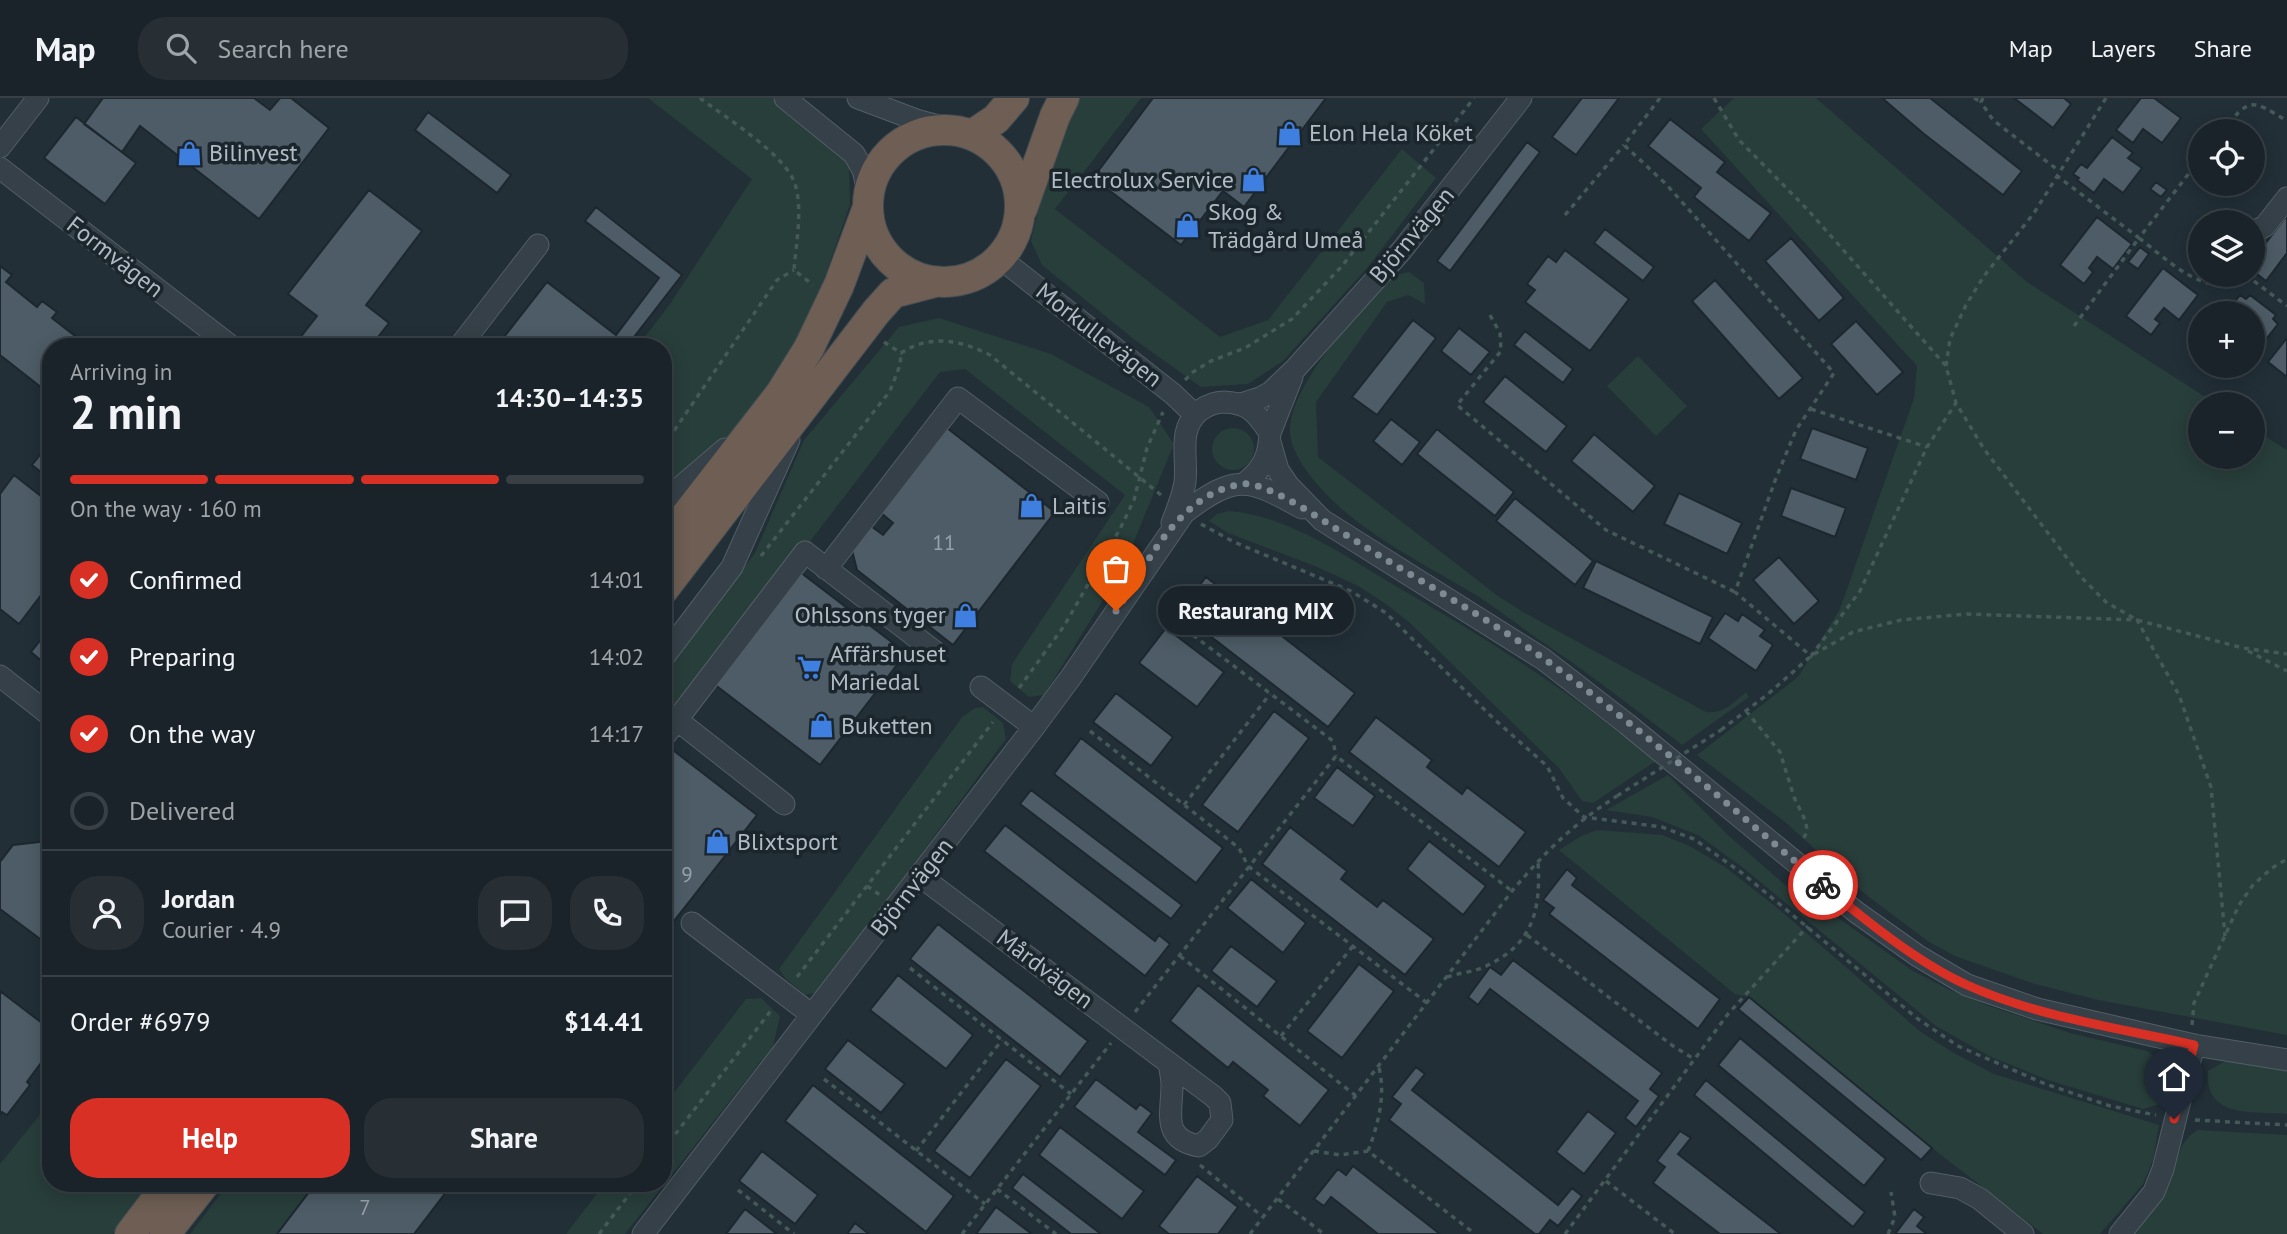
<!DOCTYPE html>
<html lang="en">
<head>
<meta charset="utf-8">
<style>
	body { margin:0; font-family:"PT Sans",sans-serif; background:#272f35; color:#f1f3f6; height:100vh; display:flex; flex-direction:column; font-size:26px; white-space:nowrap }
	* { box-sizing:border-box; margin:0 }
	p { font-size:23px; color:#9fa4a8 }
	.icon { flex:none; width:38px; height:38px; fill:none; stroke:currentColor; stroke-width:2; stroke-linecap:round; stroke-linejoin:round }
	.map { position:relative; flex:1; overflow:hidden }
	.panel { position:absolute; left:42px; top:240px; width:630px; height:854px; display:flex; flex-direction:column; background:#1a2329; border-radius:28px; box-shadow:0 4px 18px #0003,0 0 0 2px #384046 }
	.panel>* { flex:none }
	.tools { position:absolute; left:2188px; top:21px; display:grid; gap:14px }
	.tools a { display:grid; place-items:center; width:77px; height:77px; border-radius:50%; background:#1a2329; box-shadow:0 4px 18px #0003,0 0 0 2px #384046; font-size:35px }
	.pin { position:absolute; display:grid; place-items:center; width:60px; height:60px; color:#fff; margin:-72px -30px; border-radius:50% 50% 50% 0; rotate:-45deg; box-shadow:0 0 7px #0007 }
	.pin .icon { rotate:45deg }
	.courier { position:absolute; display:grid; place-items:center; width:70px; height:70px; margin:-35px; border:5px solid #d93025; border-radius:50%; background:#fff; color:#222; box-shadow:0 2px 9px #0007 }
	.bubble { position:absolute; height:49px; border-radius:24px; background:#1a2329; box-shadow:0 4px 18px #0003,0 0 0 2px #384046; font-size:23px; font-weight:700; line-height:49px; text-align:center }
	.summary em { font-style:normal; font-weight:700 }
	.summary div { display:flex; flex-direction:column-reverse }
	.summary { display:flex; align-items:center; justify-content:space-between; height:119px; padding:0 28px }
	h1 { font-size:46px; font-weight:700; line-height:52px }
	.bar { display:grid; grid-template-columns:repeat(4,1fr); gap:10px 7px; align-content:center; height:84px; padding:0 28px }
	.bar i { height:9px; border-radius:5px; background:#384046 }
	.bar .selected { background:#d93025 }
	.bar p { grid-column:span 4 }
	.line { display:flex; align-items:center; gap:18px; padding:0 28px; border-top:2px solid #384046 }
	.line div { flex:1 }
	.round { display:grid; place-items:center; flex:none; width:74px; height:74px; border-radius:28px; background:#272f35 }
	ol { padding:0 28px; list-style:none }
	li { display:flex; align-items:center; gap:21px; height:77px }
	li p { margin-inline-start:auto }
	li .icon { padding:7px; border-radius:50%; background:#d93025; color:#fff; stroke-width:4 }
	li:last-child { color:#9fa4a8 }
	li i { width:38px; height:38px; border:4px solid #384046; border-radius:50% }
	.action { display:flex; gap:14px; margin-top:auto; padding:14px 28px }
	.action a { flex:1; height:80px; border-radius:28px; background:#d93025; color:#fff; font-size:28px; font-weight:700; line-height:80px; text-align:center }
	.action a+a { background:#272f35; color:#f1f3f6 }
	header { display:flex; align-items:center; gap:42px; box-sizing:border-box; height:98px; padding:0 35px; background:#1a2329; border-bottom:2px solid #384046 }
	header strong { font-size:33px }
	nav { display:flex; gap:38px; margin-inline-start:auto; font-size:24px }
	.search { width:490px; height:63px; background:#272f35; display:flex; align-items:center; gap:18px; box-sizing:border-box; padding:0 24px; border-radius:28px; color:#9fa4a8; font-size:26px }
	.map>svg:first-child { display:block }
	.green { fill:#283e3a }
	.building { fill:#4d5c66; stroke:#1d272f; stroke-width:2 }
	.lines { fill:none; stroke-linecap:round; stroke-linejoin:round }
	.minor-casing { stroke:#535e66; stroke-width:23 }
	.highway-casing { stroke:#404b53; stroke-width:32 }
	.path { stroke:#455958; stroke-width:3.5; stroke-dasharray:5 5; stroke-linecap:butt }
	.minor { stroke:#354048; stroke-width:21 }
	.highway { stroke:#6e5e53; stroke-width:30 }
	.path-bridge { stroke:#455958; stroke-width:3.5; stroke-dasharray:5 5; stroke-linecap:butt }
	.done { stroke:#7e8a93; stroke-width:7; stroke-dasharray:0 12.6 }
	.route { stroke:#d93025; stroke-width:9 }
	.labels { text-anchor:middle; stroke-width:7; stroke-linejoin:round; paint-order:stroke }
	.number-label { font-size:21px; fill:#97a3ac }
	.poi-label { font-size:24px; fill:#b0bbc4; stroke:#1b252c; text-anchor:start }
	.street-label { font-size:24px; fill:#b0bbc4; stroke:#1b252c }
</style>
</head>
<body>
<header>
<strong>Map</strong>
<div class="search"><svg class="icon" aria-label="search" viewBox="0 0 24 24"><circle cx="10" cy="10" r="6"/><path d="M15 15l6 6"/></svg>Search here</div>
<nav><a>Map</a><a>Layers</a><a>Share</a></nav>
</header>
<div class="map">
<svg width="2287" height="1136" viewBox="0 0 2287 1136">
	<rect width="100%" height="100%" fill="#222f37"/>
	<path class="green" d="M648 0H772L849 66 850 106 816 205 767 294 663 427V248H638L670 206 752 81Z
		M1077 0H1141L1055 111 1220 239 1268 222 1402 51 1436 80 1368 169 1283 263 1248 286 1201 289 1135 242 1042 167 1031 143 1047 71Z
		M1734 0H1816L2027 184 2216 306H2200V359H2252V330L2287 352V937L2098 902 2035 886 1955 858 1929 844 1865 796 1785 724 1697 657 1798 579 1840 511 1914 300 1917 268 1701 31Z
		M1409 174 1424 185 1425 206 1408 197 1387 204 1316 304 1318 359 1498 498 1523 514 1706 614C1724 616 1733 605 1746 594L1749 599 1682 647C1635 611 1590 576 1541 543 1519 528 1498 511 1476 497 1426 467 1368 439 1327 397 1311 380 1288 353 1290 329 1295 281 1355 220 1384 183L1395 177Z
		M939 220 1051 256 1149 309 1174 346 1123 470 1044 597 1029 599 1010 583 1012 566 1125 397 965 271 940 274 663 635V577L755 455 804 342 899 229Z
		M1638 258 1687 308 1656 338 1607 288Z
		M1212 351a21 21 0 1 1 42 0a21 21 0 1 1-42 0Z
		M1229 413C1287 418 1340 455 1389 484 1446 517 1503 551 1557 589 1591 612 1623 638 1656 663L1593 705 1582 703 1559 670 1410 525 1386 506 1360 489 1315 468 1228 435 1209 423 1217 416Z
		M983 609 1003 625 1006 641 819 894 805 897 785 880 779 871 962 619 975 610Z
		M1668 677 1729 738 1791 792 1841 822 1913 873 1950 892 1989 908 2070 935 2147 953 2166 966 2168 992 2160 1006 2143 1011 2048 982 1989 958 1936 928 1742 769 1698 737 1652 719 1606 712Z
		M1597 732 1662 737 1688 747 1725 769 1775 808 1921 934 1954 955 1994 976 2159 1027 2153 1062 2143 1086 2100 1136H2043L1932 1050 1749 899 1735 896 1559 752 1581 738Z
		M761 900 780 918 773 948 625 1136H566L605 1085H663V1009L746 901Z
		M2227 962 2287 973V1016C2254 1013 2204 1021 2208 973Z
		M51 1003V1085H152L113 1136H0V1066Z
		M2198 1032 2287 1037V1136H2130C2142 1123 2159 1109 2166 1094 2178 1072 2174 1045 2198 1032Z
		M229 1085H319L279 1136H190Z"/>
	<path class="building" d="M103 0H254L270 12 280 0H291L329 30 259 121 140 28 122 54 84 26Z
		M1153 0H1326L1244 109 1223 93 1181 147 1093 80Z
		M1582 0H1619L1576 57 1552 39Z
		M1882 0H1930L2022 73 2003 97 1924 36Z
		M2014 0H2064L2071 6 2053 30Z
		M2141 0H2154L2181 20 2162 45 2143 31 2133 45 2116 32Z
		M428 14 511 77 497 95 415 32Z
		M76 19 136 65 105 106 44 60Z
		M1670 21 1725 64 1717 74 1771 115 1749 143 1694 99 1701 90 1648 48Z
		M2112 39 2133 55 2128 60 2142 70 2123 95 2104 81 2094 95 2077 82 2079 80 2073 76 2081 66 2087 70Z
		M1527 44 1540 54 1450 173 1437 163Z
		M2156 84 2167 92 2161 99 2150 91Z
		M369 92 422 133 366 207 389 225 371 248H301L296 245 317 218 288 196Z
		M596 109 682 177 627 248H497L547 184 616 237 659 180 585 123Z
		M2287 117V155L2266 183 2252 172V163Z
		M2097 119 2132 146 2113 171 2097 159 2089 170 2093 174 2084 186 2060 167Z
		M1605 131 1654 169 1643 183 1594 145Z
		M1791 140 1844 200 1819 223 1765 163Z
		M2140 149 2149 156 2138 171 2128 164Z
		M1565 152 1629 201 1590 253 1525 204 1535 192 1527 186 1548 158 1556 164Z
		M0 168 12 177 6 184 37 209 42 203 57 214 52 220 88 248H51V297L0 257Z
		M2163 170 2198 197 2179 222 2164 210 2155 221 2160 225 2151 237 2126 218Z
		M1715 182 1803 280 1779 301 1692 203Z
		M2240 197 2246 201 2250 197 2276 217 2273 221 2278 226 2256 254 2252 251V215H2226Z
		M1413 222 1436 240 1377 317 1352 299Z
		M1856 223 1903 274 1877 297 1831 246Z
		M1459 230 1490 254 1471 277 1441 253Z
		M1525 233 1573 271 1563 285 1514 247Z
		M2287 240V279L2268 264Z
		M1505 278 1567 328 1546 354 1483 304Z
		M1391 321 1420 344 1402 367 1373 343Z
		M947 330 1055 414 953 547 857 472 852 452 871 428 883 437 893 425 881 415Z
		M1812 330 1868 350 1856 382 1800 361Z
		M1437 331 1514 394 1495 418 1417 356Z
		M1594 336 1655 388 1633 414 1571 363Z
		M43 353 51 358V382L32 367Z
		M14 377 51 406V484L19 526 0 511V396Z
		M1791 390 1846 410 1835 439 1781 418Z
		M1679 395 1742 425 1727 456 1664 426Z
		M1515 400 1593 463 1575 487 1496 423Z
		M1779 459 1819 503 1794 526 1753 482Z
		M1596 463 1713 519 1700 546 1583 490Z
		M800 474 906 555 820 667 714 586Z
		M1206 479 1355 595 1328 629 1179 514Z
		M1725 515 1738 523 1742 516 1765 532 1760 538 1773 547 1756 573 1708 540Z
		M51 529V571L31 554Z
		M1166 530 1224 574 1197 609 1139 565Z
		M1116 595 1173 639 1151 668 1093 624Z
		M1274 613 1309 640 1238 734 1202 707Z
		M1376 619 1432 662 1427 669 1462 696 1467 689 1526 734 1499 769 1349 654Z
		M1081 640 1223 750 1196 785 1054 676Z
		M669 649 757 717 663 837V656Z
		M1337 669 1375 698 1353 728 1314 700Z
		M1031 692 1182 807 1171 821 1020 706Z
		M1005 727 1155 843 1159 837 1170 846 1145 878 984 753Z
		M51 729V849L0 811V764L13 747 39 744Z
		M1290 729 1347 773 1341 781 1377 809 1383 802 1434 841 1405 877 1262 766Z
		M1429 743 1486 788 1463 817 1407 771Z
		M1567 771 1577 780 1572 787 1720 901 1698 931 1549 816 1554 810 1543 802Z
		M1251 781 1306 825 1283 855 1227 810Z
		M938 826 1088 943 1060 979 910 861Z
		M1231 848 1277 883 1257 909 1211 873Z
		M1513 862 1662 975 1650 991 1659 998 1636 1029 1625 1020 1638 1003 1490 891 1478 907 1468 899 1490 869 1501 877Z
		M1359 866 1394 893 1342 960 1307 933Z
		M898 877 973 937 946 971 870 912Z
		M1198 887 1329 992 1300 1028 1263 998 1268 992 1233 964 1228 970 1170 923Z
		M0 893 46 928 49 954 27 984 30 987 7 1017 2 1014 0 1017Z
		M1749 899 1932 1050 1921 1062 1738 911Z
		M1740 940 1886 1061 1864 1088 1718 967Z
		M848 942 905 986 881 1015 825 971Z
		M1006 961 1041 988 970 1080 934 1053Z
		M1416 969 1425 976 1412 992 1558 1107 1572 1090 1582 1098 1558 1128 1550 1122 1539 1136H1535L1389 1022 1401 1006 1392 999Z
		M1096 981 1136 1011 1140 1006 1152 1015 1138 1034 1176 1062 1165 1077 1074 1009Z
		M1706 982 1865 1114 1853 1129 1694 997Z
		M813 987 954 1098 926 1134 785 1023Z
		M1588 1013 1616 1035 1584 1076 1556 1054Z
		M1060 1029 1144 1093 1122 1121 1039 1057Z
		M1680 1033 1691 1040 1678 1056 1781 1136H1720L1653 1085 1665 1069 1657 1063Z
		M762 1053 818 1097 795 1126 739 1083Z
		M1353 1068 1440 1136H1378L1331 1099 1324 1108 1314 1101 1338 1071 1346 1077Z
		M1023 1076 1101 1136H1071L1012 1090Z
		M1197 1078 1238 1109 1218 1136H1169L1159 1128Z
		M316 1085H453L414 1136H277Z
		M996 1109 1032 1136H976Z
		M745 1111 777 1136H726Z
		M1914 1111 1924 1119 1917 1128 1927 1136H1895Z
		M855 1125 869 1136H847Z"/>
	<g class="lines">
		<defs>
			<path id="minor" d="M785 0 854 56 863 72 869 98
				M858 0 919 23 958 33
				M0 49 38 0
				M0 70 231 248
				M2252 135 2265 128 2287 100
				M1000 160 1173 296 1195 317
				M460 248 538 147
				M1241 306 1260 300 1271 294 1296 270 1402 152 1521 0
				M1270 335 1292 279
				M1270 344 1278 372 1288 387 1322 422 1543 561 1627 626 1856 814 1918 858 1967 887 2037 911 2194 947 2287 962
				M663 404 725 351
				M1172 425C1177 412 1183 398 1185 384 1188 359 1177 332 1199 313 1206 308 1215 304 1224 304 1250 305 1256 315 1270 335 1269 358 1263 371 1245 385
				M826 471 958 300 1098 404
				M663 560 732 469 789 342
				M0 578 51 618
				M981 589 1034 629
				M677 622 784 706
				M663 640 805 454 934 553
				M920 778 1213 998 1220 1005 1222 1022 1208 1041 1199 1048C1161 1041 1172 1015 1172 987 1172 980 1170 972 1169 965
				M692 825 812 917
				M1931 1085 1960 1090 1980 1101 2023 1136
				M643 1136 1034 629 1071 579 1184 415C1236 375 1248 380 1302 410
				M2120 1136 2154 1094 2163 1071 2194 947"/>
			<path id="highway" d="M868 108a76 76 0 1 1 152 0a76 76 0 1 1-152 0Z
				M972 37 996 21 1014 0
				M1022 111 1055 18 1064 0
				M663 447 781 295 809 250 839 187 868 109
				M663 492 876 214 893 195 935 184
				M130 1136 169 1085
				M165 1136 205 1085"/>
		</defs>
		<use href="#minor" class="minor-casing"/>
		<use href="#highway" class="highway-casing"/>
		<path class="path" d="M700 0C725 19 786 57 795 86 803 112 796 145 794 172L813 187
			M1660 0 1624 47 1666 86 1834 275 1796 332 1776 380 1735 494 1811 558 1860 493 1927 349 1956 305
			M1714 0 1739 42 1807 111 1946 268 1956 305 1984 351 2083 481 2106 504 2137 522 2243 550 2287 556
			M1974 0 1981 4
			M1983 0 1981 4 1993 22 2059 73
			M2222 33C2250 0 2250 0 2287 23
			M2056 77 2139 140 2200 61
			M1565 117 1624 47
			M2246 177 2287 208
			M1490 217 1500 235 1501 253 1457 307 1606 432 1735 494
			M2074 228 2139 140C2164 159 2212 207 2243 177
			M884 244 901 255C930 236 961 242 990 257L1161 397
			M1946 268 1950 241 1966 207 1984 178 2034 115 2106 0
			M1185 282 1193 274 1211 263 1245 250 1292 221 1342 168 1474 0
			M1811 311 1927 349
			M663 349 777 182 794 172
			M1201 426 1234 444 1351 493 1386 515 1494 621 1547 668 1563 700 1584 719 1662 729 1694 741 1742 775 1918 921 1958 948 2043 985 2110 1008 2156 1017
			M761 458 890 293 900 267 901 255
			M1177 525 1333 643 1336 658
			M2248 553 2287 573
			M1019 590 1064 528 1120 431 1134 402 1147 350 1163 314
			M1746 613 1780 654 1794 699 1806 724 1807 734 1802 743
			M1721 632 1768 596 1811 558 1853 534 1901 522 1966 516 2137 522 2179 597 2211 689 2225 838
			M1090 633 1239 750 1248 768 1427 905
			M1184 707 1270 596
			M867 788 880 797
			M1527 837 1673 948 1694 961
			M1180 858 1356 998
			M910 870 1071 996
			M797 879 993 624
			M1447 879C1459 875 1473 874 1484 869 1533 847 1541 813 1538 764
			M1135 914 1336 658 1512 793
			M2192 927 2194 905 2239 807 2253 787 2272 770 2287 761
			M1281 938 1353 848
			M824 981 985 1106
			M2195 1022 2287 1027
			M663 1052 773 910
			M916 1053 1002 942
			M1314 1053 1340 1057 1368 1053 1475 1136
			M1368 1053C1378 1027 1386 997 1379 970
			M1200 1067 1263 1119
			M1606 1083 1675 1136
			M997 1091 1056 1136
			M738 1092 794 1136
			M1278 1101 1324 1136
			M599 1136 638 1085
			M962 1136 1111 945
			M1250 1136 1512 793C1546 753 1572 727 1617 698
			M1565 1136 1728 916 1808 828
			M1888 1136 1895 1119 1891 1094"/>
		<use href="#minor" class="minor"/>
		<use href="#highway" class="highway"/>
		<path class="path-bridge" d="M1617 698 1721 632"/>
	</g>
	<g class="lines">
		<path class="done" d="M1116 513C1148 465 1178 396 1242 386 1267 382 1335 431 1359 445 1420 483 1484 518 1543 560 1641 630 1732 710 1823 787"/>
		<path class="route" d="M1823 787C1865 822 1918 865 1967 887 2038 919 2119 930 2194 947L2174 1021"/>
	</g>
	<defs>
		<symbol id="shop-bare" viewBox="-9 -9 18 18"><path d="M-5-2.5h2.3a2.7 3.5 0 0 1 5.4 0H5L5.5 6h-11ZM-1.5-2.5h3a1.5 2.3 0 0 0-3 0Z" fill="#3f7fe0" stroke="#1b252c" stroke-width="2.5" paint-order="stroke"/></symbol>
		<symbol id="supermarket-bare" viewBox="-9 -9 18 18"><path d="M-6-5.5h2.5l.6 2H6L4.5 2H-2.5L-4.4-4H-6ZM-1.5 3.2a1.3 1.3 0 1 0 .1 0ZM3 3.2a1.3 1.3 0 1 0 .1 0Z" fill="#3f7fe0" stroke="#1b252c" stroke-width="2.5" paint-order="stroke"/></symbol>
	</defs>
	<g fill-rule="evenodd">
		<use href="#shop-bare" x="1272" y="18" width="35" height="35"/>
		<use href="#shop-bare" x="172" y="38" width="35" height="35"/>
		<use href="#shop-bare" x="1236" y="64" width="35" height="35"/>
		<use href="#shop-bare" x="1170" y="110" width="35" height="35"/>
		<use href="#shop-bare" x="1014" y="390" width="35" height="35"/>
		<use href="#shop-bare" x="948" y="500" width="35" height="35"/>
		<use href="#supermarket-bare" x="792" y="552" width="35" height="35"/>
		<use href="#shop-bare" x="804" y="610" width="35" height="35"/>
		<use href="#shop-bare" x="700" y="726" width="35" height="35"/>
	</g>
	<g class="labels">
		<g class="number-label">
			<text x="944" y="452">11</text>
			<text x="687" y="784">9</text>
			<text x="365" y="1117">7</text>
		</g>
		<g class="poi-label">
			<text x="1309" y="43">Elon Hela Köket</text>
			<text x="209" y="63">Bilinvest</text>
			<text x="1234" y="90" text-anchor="end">Electrolux Service</text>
			<text x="1208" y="122">Skog &amp;<tspan x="1208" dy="28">Trädgård Umeå</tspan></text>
			<text x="1052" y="416">Laitis</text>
			<text x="946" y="525" text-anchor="end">Ohlssons tyger</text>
			<text x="830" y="564">Affärshuset<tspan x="830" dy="28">Mariedal</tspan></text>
			<text x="841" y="636">Buketten</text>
			<text x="737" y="752">Blixtsport</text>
		</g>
		<g class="street-label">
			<text transform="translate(1412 137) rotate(-50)" y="8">Björnvägen</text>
			<text transform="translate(115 159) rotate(38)" y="8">Formvägen</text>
			<text transform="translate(1099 237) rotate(38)" y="8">Morkullevägen</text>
			<text transform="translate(912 789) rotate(-52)" y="8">Björnvägen</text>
			<text transform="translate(1045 871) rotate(37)" y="8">Mårdvägen</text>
		</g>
	</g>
</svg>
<div class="tools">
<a><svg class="icon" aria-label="locate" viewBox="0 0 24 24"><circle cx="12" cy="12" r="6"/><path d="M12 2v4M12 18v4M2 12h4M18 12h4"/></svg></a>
<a><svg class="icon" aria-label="layers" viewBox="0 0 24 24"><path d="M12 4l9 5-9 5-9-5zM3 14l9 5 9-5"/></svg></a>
<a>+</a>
<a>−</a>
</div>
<div class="pin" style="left:1116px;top:513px;background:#ea580c"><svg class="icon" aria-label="bag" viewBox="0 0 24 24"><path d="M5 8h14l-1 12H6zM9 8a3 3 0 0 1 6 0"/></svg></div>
<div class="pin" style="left:2174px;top:1021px;background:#1f2937"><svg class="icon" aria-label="home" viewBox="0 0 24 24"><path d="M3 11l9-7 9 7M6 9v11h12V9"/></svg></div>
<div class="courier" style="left:1823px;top:787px"><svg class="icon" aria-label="bike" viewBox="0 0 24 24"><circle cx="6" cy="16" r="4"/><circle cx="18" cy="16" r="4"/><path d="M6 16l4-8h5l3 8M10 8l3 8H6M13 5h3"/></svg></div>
<div class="bubble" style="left:1158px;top:488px;width:196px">Restaurang MIX</div>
<section class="panel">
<div class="summary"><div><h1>2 min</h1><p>Arriving in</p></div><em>14:30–14:35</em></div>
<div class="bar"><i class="selected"></i><i class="selected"></i><i class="selected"></i><i></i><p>On the way · 160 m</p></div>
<ol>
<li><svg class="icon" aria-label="check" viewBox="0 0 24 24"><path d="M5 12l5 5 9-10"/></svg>Confirmed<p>14:01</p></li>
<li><svg class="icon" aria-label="check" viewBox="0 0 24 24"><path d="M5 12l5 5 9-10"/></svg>Preparing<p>14:02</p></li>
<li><svg class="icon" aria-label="check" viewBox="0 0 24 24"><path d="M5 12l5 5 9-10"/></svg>On the way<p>14:17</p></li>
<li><i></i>Delivered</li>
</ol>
<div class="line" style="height:126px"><a class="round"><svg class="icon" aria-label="person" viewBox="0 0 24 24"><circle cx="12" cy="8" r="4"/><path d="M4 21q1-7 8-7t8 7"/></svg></a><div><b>Jordan</b><p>Courier · 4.9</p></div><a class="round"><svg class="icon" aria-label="chat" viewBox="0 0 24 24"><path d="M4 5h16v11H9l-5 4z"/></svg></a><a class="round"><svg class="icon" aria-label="phone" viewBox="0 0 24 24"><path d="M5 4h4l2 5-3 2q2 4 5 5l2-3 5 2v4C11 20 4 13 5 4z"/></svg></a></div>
<div class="line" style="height:91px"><div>Order #6979</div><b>$14.41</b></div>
<div class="action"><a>Help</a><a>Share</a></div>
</section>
</div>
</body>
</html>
